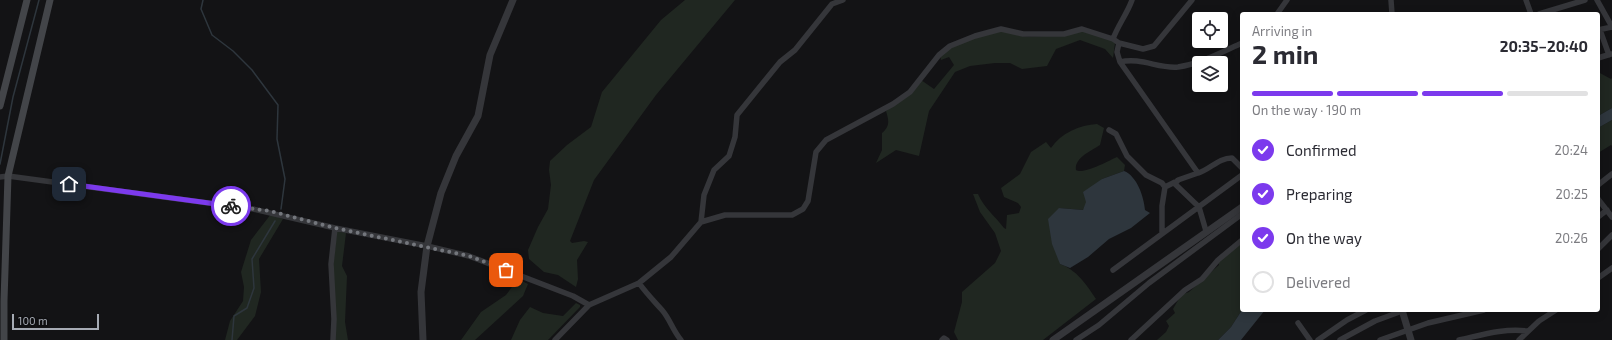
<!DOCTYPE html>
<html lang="en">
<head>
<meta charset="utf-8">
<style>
	body { margin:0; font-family:"Exo 2",sans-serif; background:#f7f7f7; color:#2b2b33; height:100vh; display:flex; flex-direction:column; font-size:15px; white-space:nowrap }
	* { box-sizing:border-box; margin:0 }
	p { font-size:13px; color:#7c7c81 }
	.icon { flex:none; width:22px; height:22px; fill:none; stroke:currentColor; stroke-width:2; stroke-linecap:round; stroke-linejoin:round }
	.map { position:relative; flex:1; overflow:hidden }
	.details { position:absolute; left:1240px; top:12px; width:360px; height:300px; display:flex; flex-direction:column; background:#fff; border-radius:4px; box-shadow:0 2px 10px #0003 }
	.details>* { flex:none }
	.tools { position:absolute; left:1192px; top:12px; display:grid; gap:8px }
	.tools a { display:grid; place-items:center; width:36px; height:36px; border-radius:4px; background:#fff; box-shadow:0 2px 10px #0003; font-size:20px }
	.scale { position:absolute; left:12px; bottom:10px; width:87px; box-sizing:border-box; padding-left:4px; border:2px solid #a6abb4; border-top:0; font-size:11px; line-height:14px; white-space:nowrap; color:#a6abb4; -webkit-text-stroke:3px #0e0e10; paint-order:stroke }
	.pin { position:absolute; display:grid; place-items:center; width:34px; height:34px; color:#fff; margin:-17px; border-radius:8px; box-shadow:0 2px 6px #0006 }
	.courier { position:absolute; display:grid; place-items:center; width:40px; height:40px; margin:-20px; border:3px solid #7c3aed; border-radius:50%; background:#fff; color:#222; box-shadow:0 1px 5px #0007 }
	.head em { font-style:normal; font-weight:700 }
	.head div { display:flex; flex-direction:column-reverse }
	.head { display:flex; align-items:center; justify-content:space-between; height:68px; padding:0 12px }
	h1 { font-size:26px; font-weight:700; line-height:30px }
	.bar { display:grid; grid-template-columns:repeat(4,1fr); gap:6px 4px; align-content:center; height:48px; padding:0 12px }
	.bar i { height:5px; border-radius:3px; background:#e1e1e2 }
	.bar .selected { background:#7c3aed }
	.bar p { grid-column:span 4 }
	ol { padding:0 12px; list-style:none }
	li { display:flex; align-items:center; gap:12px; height:44px }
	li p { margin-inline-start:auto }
	li .icon { padding:4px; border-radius:50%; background:#7c3aed; color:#fff; stroke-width:4 }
	li:last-child { color:#7c7c81 }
	li i { width:22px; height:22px; border:2px solid #e1e1e2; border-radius:50% }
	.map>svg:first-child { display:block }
	.green { fill:#202721 }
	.water { fill:#2e363d }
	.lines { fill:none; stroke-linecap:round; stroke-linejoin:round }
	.stream { stroke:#2e363d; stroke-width:1.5 }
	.minor { stroke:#35363a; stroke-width:5.5 }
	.tertiary { stroke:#35363a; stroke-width:7 }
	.secondary { stroke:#434549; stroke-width:7 }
	.done { stroke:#73767c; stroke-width:4; stroke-dasharray:0 7.2 }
	.route { stroke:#7c3aed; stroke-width:5 }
</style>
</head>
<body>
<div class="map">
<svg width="1612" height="340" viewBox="0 0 1612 340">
	<rect width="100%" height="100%" fill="#131315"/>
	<path class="green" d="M685 0H735L656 95 594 180 570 241 572 243 584 241 588 242 577 260 578 279 576 287 558 275 544 272 529 259 528 250 538 227 548 209 551 185 549 170 550 161 567 145 591 127 602 92 661 20Z
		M1081 31 1110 39 1115 43 1113 58 1105 49 1080 40 1056 49 1047 66 1022 69 1010 63H995L970 66 955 72 929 111 919 156 896 150 876 163 882 150V133C890 126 889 121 886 111L921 80 934 89 954 65 949 57 941 60 940 56C957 43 983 30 1005 32 1013 33 1021 37 1029 37 1046 37 1064 33 1081 31Z
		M1598 72 1611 79 1612 78V108L1598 116Z
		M1612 120V146L1611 145 1598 153V128Z
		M1097 124 1104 128 1100 145C1091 151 1074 158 1076 170 1083 175 1108 161 1117 157L1125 165 1124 171 1102 179 1083 210 1059 208 1060 264C1077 270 1086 284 1096 299L1043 340H958L954 332 962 302V292L995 263 1001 251 995 233 980 212 973 194H978C984 208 995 216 1004 228L1006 229 1007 215 1019 213 1021 207 1018 203 1004 197 1001 188 1020 174 1031 152 1046 142 1051 148C1061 133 1080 125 1097 124Z
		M271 214 283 219 259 259 261 292 255 316 237 340H225L230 321 243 301 244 287 241 272 251 240Z
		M337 231 346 233 342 266 347 276 345 322 348 340H334L333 267Z
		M1242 241V310L1231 327 1218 340H1157L1166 332 1169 326 1166 321 1175 313 1173 309 1181 295 1189 292 1219 265 1218 262Z
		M518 279 528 284 523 296 475 340H461L481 312 506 295Z
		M576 303 580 305V307L548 340H511L520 320 530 307 543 313 563 316Z"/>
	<path class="water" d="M1612 108V120L1598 128V116Z
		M1124 171C1137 176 1144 197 1145 210L1150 213 1131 228 1109 239 1088 257 1070 268 1060 264 1052 244 1048 219 1059 208 1083 210 1086 202 1083 192 1102 179Z
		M1242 310H1265L1241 340H1218L1231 327Z"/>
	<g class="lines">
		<path class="stream" d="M203 0 201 9 212 35 233 51 252 70 278 105 277 139 285 179 281 209
			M0 164 13 97 39 0
			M232 340 234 316 247 308 254 288 252 259 275 221"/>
		<path class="minor" d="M1391 0 1392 14
			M1526 0 1531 14
			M1597 0 1612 27
			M1277 14 1287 0
			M1539 14 1585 0
			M1598 30 1612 27
			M1600 30 1609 55
			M1113 39C1118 25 1127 14 1132 0
			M1119 43 1117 52 1120 62 1198 173 1178 180 1175 184 1199 207 1206 231
			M1598 58 1611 54
			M1120 62C1141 57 1159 69 1178 67 1200 64 1222 52 1242 43
			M1109 130 1116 134 1127 156 1146 175 1162 183 1165 187
			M1198 173C1211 169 1218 158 1232 158L1242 168
			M0 177 8 176 253 209 335 228 427 246 469 256 573 296 589 305
			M1598 185 1612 174
			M1598 199 1612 217
			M1598 217 1607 210
			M701 222 725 215H792L803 209 808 201 816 152 826 140 893 104 910 92 939 55 950 46 975 36 1001 29 1023 34H1064L1082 29 1113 39 1119 43 1143 49 1154 46 1192 0
			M1162 232V206L1165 187 1175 182
			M1598 249 1612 235
			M1113 270 1242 175
			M1598 278 1612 268
			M639 283C646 293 654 301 662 310 670 319 673 331 681 340
			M1298 323 1310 340
			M333 340 334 319 331 264 335 228
			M555 340 589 305 639 283 671 257 701 222 704 195 714 170 729 156 735 137 737 115 780 62 795 50 832 4 843 0
			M942 340 944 338 947 340
			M1076 340 1099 325 1149 283 1242 214
			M1131 340 1185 290 1202 279 1218 260 1242 240
			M1318 340 1347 320 1366 310
			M1340 340 1375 321 1402 311
			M1380 340 1428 323 1484 310
			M1459 340C1482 335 1504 328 1527 331
			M1519 340 1539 321 1556 310"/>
		<path class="tertiary" d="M1402 310 1411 340
			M423 340 421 292 427 246 441 193 456 156 478 116 490 55 513 0
			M1053 340 1242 207"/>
		<path class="secondary" d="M0 106 27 0
			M4 340V301L8 176 50 0"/>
	</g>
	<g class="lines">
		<path class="done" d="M231 206 270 211 335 228 469 256 506 270"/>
		<path class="route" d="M69 184 231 206"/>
	</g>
</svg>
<div class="tools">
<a><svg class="icon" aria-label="locate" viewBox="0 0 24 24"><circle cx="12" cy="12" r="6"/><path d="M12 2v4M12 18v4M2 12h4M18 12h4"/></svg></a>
<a><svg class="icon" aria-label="layers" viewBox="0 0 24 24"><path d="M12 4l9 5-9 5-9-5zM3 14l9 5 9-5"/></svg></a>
</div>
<div class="scale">100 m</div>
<div class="pin" style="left:506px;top:270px;background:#ea580c"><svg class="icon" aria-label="bag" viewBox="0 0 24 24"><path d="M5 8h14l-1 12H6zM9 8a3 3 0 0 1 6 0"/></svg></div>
<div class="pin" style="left:69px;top:184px;background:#1f2937"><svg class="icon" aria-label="home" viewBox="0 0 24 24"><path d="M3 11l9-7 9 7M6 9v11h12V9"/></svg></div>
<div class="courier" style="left:231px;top:206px"><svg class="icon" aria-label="bike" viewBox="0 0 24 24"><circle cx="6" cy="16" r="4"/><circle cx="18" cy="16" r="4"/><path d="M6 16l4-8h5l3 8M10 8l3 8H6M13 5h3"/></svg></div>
<section class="details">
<div class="head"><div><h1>2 min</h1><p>Arriving in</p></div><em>20:35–20:40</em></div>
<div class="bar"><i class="selected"></i><i class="selected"></i><i class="selected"></i><i></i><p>On the way · 190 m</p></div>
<ol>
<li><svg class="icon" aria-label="check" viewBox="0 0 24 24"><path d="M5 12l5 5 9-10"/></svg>Confirmed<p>20:24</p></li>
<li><svg class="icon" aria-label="check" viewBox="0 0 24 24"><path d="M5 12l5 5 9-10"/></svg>Preparing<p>20:25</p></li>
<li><svg class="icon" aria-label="check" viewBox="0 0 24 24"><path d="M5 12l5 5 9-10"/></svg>On the way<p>20:26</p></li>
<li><i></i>Delivered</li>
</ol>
</section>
</div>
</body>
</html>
